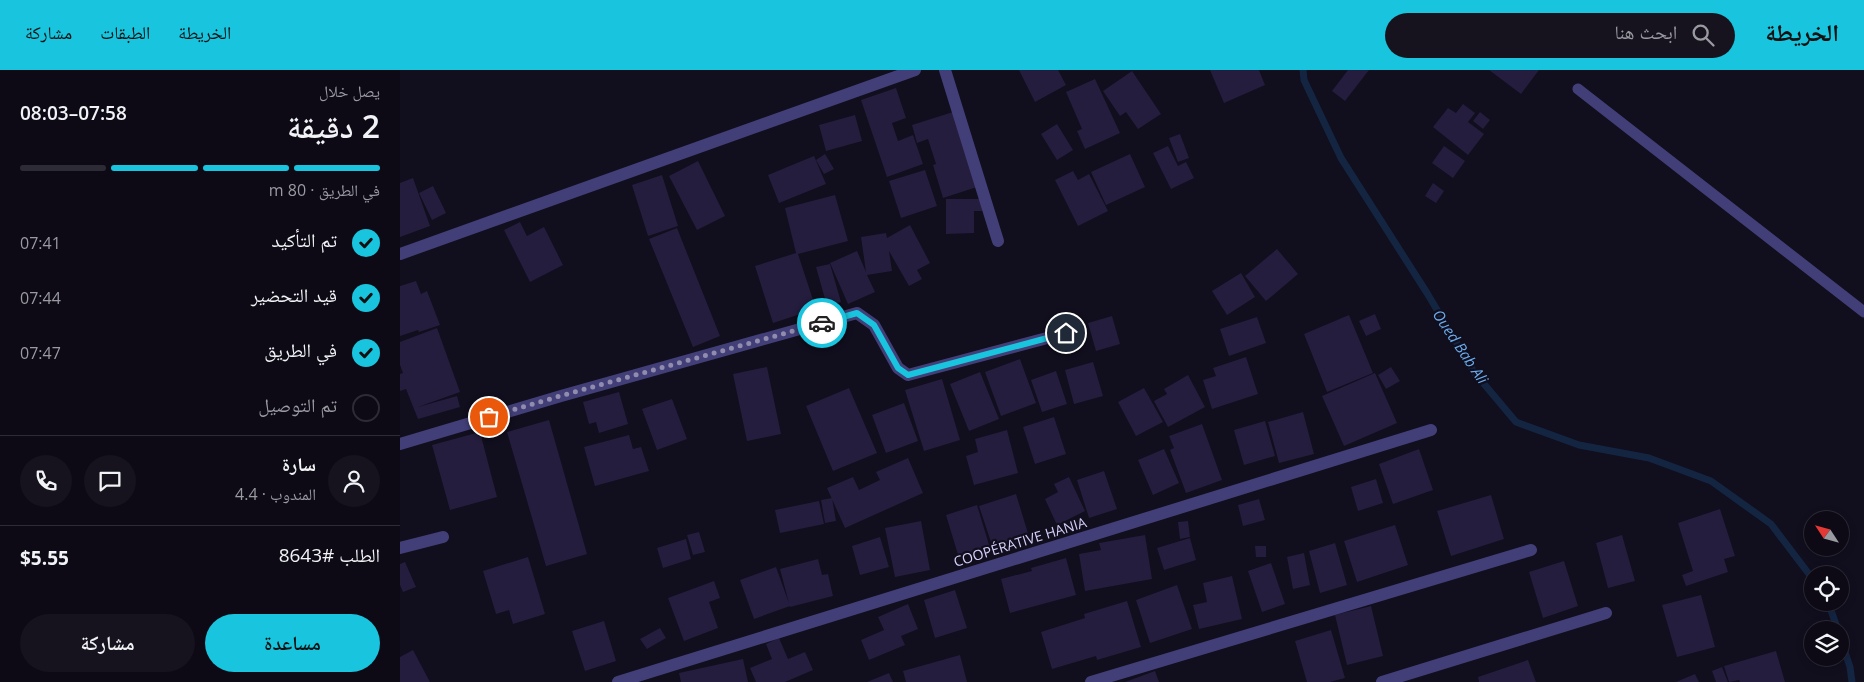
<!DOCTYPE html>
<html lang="ar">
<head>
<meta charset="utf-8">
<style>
	body { margin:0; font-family:"Open Sans","Noto Naskh Arabic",sans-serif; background:#16131f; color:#f1f3f6; direction:rtl; height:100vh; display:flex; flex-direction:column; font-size:19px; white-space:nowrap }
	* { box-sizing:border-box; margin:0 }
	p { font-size:16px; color:#9a9aa1 }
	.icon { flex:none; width:28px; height:28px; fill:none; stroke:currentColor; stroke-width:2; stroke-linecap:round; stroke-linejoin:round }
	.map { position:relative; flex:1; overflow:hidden; direction:ltr }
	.details { display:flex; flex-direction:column; background:#0d0a16; width:400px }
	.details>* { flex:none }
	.needle { width:32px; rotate:306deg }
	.fabs { position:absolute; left:1404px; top:441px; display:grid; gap:10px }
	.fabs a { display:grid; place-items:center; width:45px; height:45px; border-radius:50%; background:#0d0a16; box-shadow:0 2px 8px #0003,0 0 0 1px #2d2b35; font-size:25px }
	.pin { position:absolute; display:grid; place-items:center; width:42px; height:42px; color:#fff; margin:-21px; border:2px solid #fff; border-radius:50%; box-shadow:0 1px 5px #0007 }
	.courier { position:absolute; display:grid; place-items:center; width:50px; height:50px; margin:-25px; border:4px solid #19c5de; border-radius:50%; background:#fff; color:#222; box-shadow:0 1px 6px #0007 }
	.overview em { font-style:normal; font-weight:600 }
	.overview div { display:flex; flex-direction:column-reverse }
	.overview { display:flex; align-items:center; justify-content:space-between; height:85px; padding:0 20px }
	h1 { font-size:32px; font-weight:600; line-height:38px }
	.bar { display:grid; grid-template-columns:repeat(4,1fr); gap:8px 5px; align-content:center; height:60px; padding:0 20px }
	.bar i { height:6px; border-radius:4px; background:#2d2b35 }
	.bar .selected { background:#19c5de }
	.bar p { grid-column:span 4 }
	.line { display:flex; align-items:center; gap:12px; padding:0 20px; border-top:1px solid #2d2b35 }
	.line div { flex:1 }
	.round { display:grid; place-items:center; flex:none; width:52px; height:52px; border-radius:26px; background:#16131f }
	ol { padding:0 20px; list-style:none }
	li { display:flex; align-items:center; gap:15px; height:55px }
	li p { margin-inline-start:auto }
	li .icon { padding:5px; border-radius:50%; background:#19c5de; color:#111; stroke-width:4 }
	li:last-child { color:#9a9aa1 }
	li i { width:28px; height:28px; border:2px solid #2d2b35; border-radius:50% }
	.cta { display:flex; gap:10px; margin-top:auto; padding:10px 20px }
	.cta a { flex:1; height:58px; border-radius:30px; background:#19c5de; color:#111; font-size:20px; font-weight:600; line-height:58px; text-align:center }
	.cta a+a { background:#16131f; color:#f1f3f6 }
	header { display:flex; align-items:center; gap:30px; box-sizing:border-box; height:70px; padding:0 25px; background:#19c5de; color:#111 }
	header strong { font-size:24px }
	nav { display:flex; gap:28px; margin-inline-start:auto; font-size:18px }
	.search { width:350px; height:45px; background:#16131f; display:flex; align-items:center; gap:12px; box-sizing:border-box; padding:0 18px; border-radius:28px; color:#9a9aa1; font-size:19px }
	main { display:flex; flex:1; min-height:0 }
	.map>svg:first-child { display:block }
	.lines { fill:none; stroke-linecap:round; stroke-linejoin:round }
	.stream { stroke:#142542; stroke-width:7 }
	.building { fill:#241d3d }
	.lane { stroke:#423f78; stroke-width:11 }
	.street { stroke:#423f78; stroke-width:12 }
	.done { stroke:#918cad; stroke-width:5; stroke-dasharray:0 9 }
	.route { stroke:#19c5de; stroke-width:6 }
	.labels { text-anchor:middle; stroke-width:4.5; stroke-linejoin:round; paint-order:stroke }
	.street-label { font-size:14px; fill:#d6d0fa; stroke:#110e1e }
	.water-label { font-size:15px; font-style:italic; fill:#6aadee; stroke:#110e1e }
</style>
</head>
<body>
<header>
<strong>الخريطة</strong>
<div class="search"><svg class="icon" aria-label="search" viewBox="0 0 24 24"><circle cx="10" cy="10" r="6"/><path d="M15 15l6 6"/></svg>ابحث هنا</div>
<nav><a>الخريطة</a><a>الطبقات</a><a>مشاركة</a></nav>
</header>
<main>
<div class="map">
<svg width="1464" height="612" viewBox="0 0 1464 612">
	<rect width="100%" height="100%" fill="#110e1e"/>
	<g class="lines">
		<path class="stream" d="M903 0 904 10 941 88 1027 223 1074 302 1116 352 1179 375 1249 388 1311 411 1371 454 1412 508
			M1428 532 1438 560
			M1440 567 1450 597 1452 612"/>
	</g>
	<path class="building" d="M619 0H658L666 15 635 32Z
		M810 0H859L865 15 824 33Z
		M948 0H969L945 31 932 21Z
		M1089 0H1139L1121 24Z
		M732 1 761 44 738 59 726 42 720 46 703 21Z
		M695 9 720 63 685 79 677 61 682 59 666 22Z
		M496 18 506 48 492 53 498 71 513 65 523 94 487 107 461 30Z
		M1063 34 1075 43 1068 52 1084 64 1068 85 1033 57 1048 38 1056 43Z
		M553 42 577 117 543 128 533 95 536 94 528 69 517 73 512 55Z
		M1080 42 1090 50 1083 59 1073 51Z
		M455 45 462 71 426 81 419 55Z
		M657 54 673 80 657 90 641 64Z
		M780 64 789 88 778 92 769 68Z
		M768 76 778 96 786 92 794 108 771 119 753 83Z
		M1044 76 1065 91 1053 108 1032 93Z
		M425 84 434 99 424 104 416 90Z
		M730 84 745 117 706 135 691 102Z
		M414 86 426 114 379 133 368 105Z
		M298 91 325 146 297 160 269 106Z
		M525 100 537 136 501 148 489 111Z
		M673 101 678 110 689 104 708 141 678 156 655 110Z
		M262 105 278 156 248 166 232 115Z
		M13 108 30 156 0 167V113Z
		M1033 113 1044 121 1036 133 1025 126Z
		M33 116 46 143 32 150 19 123Z
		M435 125 448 171 398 184 416 239 373 253 355 196 396 183 385 138Z
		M546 129H582V141H574V163L546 164Z
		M120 152 127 166 144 157 163 195 130 212 104 160Z
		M510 155 530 193 517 200 522 209 509 216 489 181 492 201 467 205 475 222 448 234 430 193 457 181 466 202 461 167 486 163 487 168Z
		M277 158 320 266 293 277 249 169Z
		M877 179 898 204 866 231 845 206Z
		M430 194 441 232 427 236 416 197Z
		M841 203 855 227 827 245 812 221Z
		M16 211 21 224 27 221 40 255 19 262 18 260 0 266V216Z
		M975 244 981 259 966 266 959 251Z
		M949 245 973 303 927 322 904 264Z
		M712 246 720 274 696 281 688 253Z
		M857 247 866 273 829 286 820 259Z
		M37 258 60 322 18 337 57 326 60 337 18 349 6 319 0 321V304L3 303 0 295V272Z
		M846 287 858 324 812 339 803 310 816 306 813 298Z
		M620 289 636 333 601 346 585 302Z
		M693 292 703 326 674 334 665 300Z
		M367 297 381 364 347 371 333 304Z
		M991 297 1000 311 986 319 978 305Z
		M656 301 667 334 642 342 631 310Z
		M580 302 599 349 569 361 550 314Z
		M975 303 997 353 944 376 922 326Z
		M788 305 805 337 768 357 754 331 767 324 764 319Z
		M542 309 560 370 524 381 505 320Z
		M449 318 477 383 433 401 406 336Z
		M744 318 763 352 736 366 718 332Z
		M219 322 228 354 199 363 196 352 189 354 183 332Z
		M272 329 287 369 257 380 242 339Z
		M504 333 518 371 486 383 472 345Z
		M903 342 914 384 879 393 868 352Z
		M654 347 666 384 635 394 623 357Z
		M149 350 187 484 146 496 107 362Z
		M865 351 875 386 844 395 834 360Z
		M802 354 822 410 786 423 770 380 774 378 769 366Z
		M607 360 618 403 574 415 566 386 578 382 575 369Z
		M80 362 97 427 50 440 32 375Z
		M229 365 233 379 241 377 249 401 195 416 184 377Z
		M764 379 779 413 753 425 738 390Z
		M1019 379 1033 420 993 434 979 394Z
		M508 388 523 423 445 458 427 418 453 407 459 420 480 410 476 402Z
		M704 401 717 439 689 448 677 410Z
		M669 407 685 441 657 455 645 429 658 422 654 414Z
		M976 409 983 433 958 441 951 417Z
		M616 424 630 470 594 481 579 436Z
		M1091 425 1104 469 1051 486 1037 441Z
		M432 428 436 451 425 453 421 430Z
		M859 429 865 450 843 456 838 435Z
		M419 431 424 454 380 463 375 440Z
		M577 435 590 478 559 488 546 445Z
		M1320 439 1335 486 1324 489 1328 502 1286 516 1282 505 1293 501 1278 453Z
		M521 451 530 500 495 507 485 458Z
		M788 451 790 467 780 469 778 452Z
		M995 455 1008 495 957 512 944 471Z
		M299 462 305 482 293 485 287 465Z
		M745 465 752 509 685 521 679 484 701 480 699 473Z
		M1222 465 1235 511 1208 518 1196 473Z
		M480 467 489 497 460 505 452 476Z
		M790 468 796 490 764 500 757 478Z
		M286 469 291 489 263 498 257 478Z
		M935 473 947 515 920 523 909 481Z
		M855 476H866V487H856Z
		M904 483 910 515 893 519 887 487Z
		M128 487 145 544 113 554 109 540 96 544 83 501Z
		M666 488 676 525 610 543 601 509 632 501 631 498Z
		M418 489 422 505 428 504 433 526 390 537 380 499Z
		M1164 491 1178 536 1143 548 1129 502Z
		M5 492 16 517 3 522 0 515V494Z
		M871 493 885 534 862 542 848 501Z
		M376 497 390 536 354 549 340 510Z
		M832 506 842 549 799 559 793 535 807 532 803 513Z
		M314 511 320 528 309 532 318 558 284 571 268 528Z
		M777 515 792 559 750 573 736 530Z
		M555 520 567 558 535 568 524 530Z
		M1301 525 1315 577 1277 587 1262 535Z
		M727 531 741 577 697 590 696 586 652 599 641 562 685 548 684 544Z
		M508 534 518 559 501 566 505 575 469 590 461 570 484 560 478 547Z
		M971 536 983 586 947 595 935 545Z
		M204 551 216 591 185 601 172 561Z
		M260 558 266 568 247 579 240 569Z
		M931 560 945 608 930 612H907L895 571Z
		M379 568 388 589 405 582 413 600 385 612H356L350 598 372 589 366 574Z
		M13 580 30 612H0V587Z
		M1376 581 1385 612H1340L1339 610 1329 612 1324 596Z
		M560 585 567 612H506L503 601Z
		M343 589 348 612H281L279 603Z
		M1128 590 1136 612H1079L1078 607Z
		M1322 597 1328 612H1316L1312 601Z
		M755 601 759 612H725Z
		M489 603 493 612H467Z
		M1295 604 1299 612H1276Z"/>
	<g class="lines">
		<path class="lane" d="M1178 19 1464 242"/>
		<path class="street" d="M545 0 598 171
			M0 184 515 0
			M0 374 161 326 457 243 474 255 498 298 508 305 666 263
			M0 478 43 467
			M218 612 1031 360
			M691 612 1131 480
			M982 612 1206 543"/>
	</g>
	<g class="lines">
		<path class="done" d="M89 347 160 326 422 253"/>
		<path class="route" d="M422 253 457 243 474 255 498 298 508 305 666 263"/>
	</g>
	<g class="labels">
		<g class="street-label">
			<text transform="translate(620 472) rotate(-17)" y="5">COOPÉRATIVE HANIA</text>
		</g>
		<g class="water-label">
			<text transform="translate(1060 277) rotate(56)" y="5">Oued Bab Ali</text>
		</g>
	</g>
</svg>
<div class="fabs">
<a><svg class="needle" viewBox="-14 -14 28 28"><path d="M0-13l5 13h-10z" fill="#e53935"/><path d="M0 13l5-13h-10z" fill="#9a9aa1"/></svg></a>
<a><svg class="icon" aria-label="locate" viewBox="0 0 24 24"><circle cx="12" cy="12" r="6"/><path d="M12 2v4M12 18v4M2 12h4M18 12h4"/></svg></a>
<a><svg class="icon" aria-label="layers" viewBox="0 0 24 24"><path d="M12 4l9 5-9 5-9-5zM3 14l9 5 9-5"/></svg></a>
</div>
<div class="pin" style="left:89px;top:347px;background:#ea580c"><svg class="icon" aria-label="bag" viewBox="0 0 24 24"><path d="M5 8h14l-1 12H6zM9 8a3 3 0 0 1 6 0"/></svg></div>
<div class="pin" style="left:666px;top:263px;background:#1f2937"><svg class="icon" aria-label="home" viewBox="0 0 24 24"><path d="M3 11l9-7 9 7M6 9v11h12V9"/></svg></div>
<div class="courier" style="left:422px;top:253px"><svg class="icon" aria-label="car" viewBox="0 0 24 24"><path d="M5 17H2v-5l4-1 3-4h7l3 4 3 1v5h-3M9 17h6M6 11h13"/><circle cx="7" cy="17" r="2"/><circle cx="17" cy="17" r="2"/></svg></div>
</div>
<section class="details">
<div class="overview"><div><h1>2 دقيقة</h1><p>يصل خلال</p></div><em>07:58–08:03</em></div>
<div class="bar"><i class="selected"></i><i class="selected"></i><i class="selected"></i><i></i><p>في الطريق · 80 m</p></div>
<ol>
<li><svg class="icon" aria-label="check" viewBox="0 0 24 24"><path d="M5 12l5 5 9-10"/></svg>تم التأكيد<p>07:41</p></li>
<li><svg class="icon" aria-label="check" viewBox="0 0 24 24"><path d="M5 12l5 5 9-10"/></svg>قيد التحضير<p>07:44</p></li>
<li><svg class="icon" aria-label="check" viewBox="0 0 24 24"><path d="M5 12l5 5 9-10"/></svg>في الطريق<p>07:47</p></li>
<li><i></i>تم التوصيل</li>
</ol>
<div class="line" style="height:90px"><a class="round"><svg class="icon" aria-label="person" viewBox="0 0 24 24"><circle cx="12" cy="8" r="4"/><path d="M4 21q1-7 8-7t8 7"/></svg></a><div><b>سارة</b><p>المندوب · 4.4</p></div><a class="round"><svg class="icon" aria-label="chat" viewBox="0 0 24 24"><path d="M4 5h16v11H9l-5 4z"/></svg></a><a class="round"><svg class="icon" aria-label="phone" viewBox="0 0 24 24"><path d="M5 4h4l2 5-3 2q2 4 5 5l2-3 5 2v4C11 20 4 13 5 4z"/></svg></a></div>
<div class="line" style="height:65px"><div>الطلب #8643</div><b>$5.55</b></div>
<div class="cta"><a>مساعدة</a><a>مشاركة</a></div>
</section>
</main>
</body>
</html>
